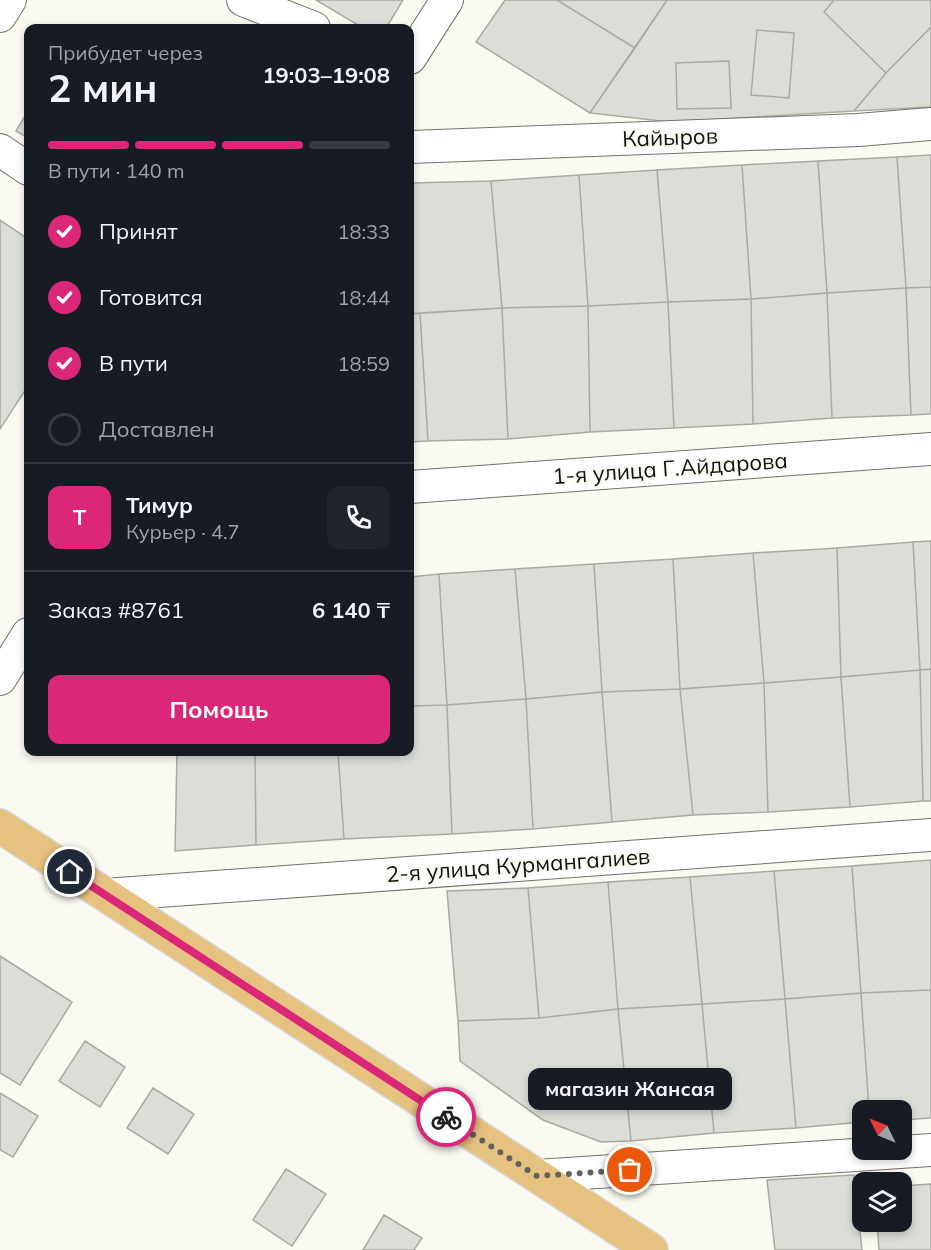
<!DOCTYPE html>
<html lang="ru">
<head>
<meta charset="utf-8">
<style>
	body { margin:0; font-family:Mulish,sans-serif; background:#20242c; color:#f1f3f6; height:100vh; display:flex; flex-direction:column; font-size:22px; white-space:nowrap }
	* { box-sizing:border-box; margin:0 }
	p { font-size:20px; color:#9ea1a6 }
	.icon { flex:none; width:33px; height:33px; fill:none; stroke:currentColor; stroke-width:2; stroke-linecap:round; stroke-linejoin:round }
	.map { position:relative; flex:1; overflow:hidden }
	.drawer { position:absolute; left:24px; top:24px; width:390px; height:732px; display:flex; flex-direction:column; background:#171b24; border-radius:12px; box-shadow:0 3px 9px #0003 }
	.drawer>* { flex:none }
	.needle { width:39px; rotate:313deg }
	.buttons { position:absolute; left:852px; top:1100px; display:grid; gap:12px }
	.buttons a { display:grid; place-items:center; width:60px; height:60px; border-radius:12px; background:#171b24; box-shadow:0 3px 9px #0003; font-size:30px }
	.pin { position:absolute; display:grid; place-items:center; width:51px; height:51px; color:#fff; margin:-26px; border:3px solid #fff; border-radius:50%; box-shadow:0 2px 6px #0007 }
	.courier { position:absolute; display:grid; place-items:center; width:60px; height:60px; margin:-30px; border:4px solid #db2777; border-radius:50%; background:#fff; color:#222; box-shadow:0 2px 8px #0007 }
	.bubble { position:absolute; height:42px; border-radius:12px; background:#171b24; box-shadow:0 3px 9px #0003; font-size:20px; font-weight:700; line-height:42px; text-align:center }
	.summary em { font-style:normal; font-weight:700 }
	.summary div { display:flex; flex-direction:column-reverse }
	.summary { display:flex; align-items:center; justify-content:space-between; height:102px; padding:0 24px }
	h1 { font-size:39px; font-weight:700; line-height:45px }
	.bar { display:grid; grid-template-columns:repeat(4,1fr); gap:9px 6px; align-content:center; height:72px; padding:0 24px }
	.bar i { height:8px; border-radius:4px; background:#363941 }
	.bar .current { background:#db2777 }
	.bar p { grid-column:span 4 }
	.line { display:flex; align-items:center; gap:15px; padding:0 24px; border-top:2px solid #363941 }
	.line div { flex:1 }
	.round { display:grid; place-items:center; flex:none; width:63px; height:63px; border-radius:12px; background:#20242c }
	ol { padding:0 24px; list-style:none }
	li { display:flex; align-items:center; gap:18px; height:66px }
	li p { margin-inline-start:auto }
	li .icon { padding:6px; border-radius:50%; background:#db2777; color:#fff; stroke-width:4 }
	li:last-child { color:#9ea1a6 }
	li i { width:33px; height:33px; border:3px solid #363941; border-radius:50% }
	.primary-button { display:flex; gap:12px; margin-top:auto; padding:12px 24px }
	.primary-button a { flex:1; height:69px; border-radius:12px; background:#db2777; color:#fff; font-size:24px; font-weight:700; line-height:69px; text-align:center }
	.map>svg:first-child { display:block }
	.building { fill:#dbded6; stroke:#a8aba4; stroke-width:1.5 }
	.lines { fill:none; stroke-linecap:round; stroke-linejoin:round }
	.minor-casing { stroke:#72716a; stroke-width:34 }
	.major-casing { stroke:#d9d9d8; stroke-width:36 }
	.minor { stroke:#fff; stroke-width:32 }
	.major { stroke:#e6c281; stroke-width:33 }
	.done { stroke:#63635e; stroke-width:6; stroke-dasharray:0 10.8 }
	.route { stroke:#db2777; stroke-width:8 }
	.labels { text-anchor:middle; stroke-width:4.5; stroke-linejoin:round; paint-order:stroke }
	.street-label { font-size:22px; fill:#11110e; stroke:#fbfaf2 }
</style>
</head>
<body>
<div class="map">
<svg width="931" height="1250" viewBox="0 0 931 1250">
	<rect width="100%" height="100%" fill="#fbfaf2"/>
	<path class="building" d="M316 0H403L386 28H363Z
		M505 0H557L635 48 590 113 476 42Z
		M557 0H667L635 48Z
		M667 0H834L824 12 886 73 854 111 670 122 590 113Z
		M834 0H931V27L886 73 824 12Z
		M931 27V107L854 111 886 73Z
		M757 30 794 33 789 98 751 95Z
		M729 61 731 108 677 109 676 63Z
		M28 111V138L16 131Z
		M931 155V287L906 288 897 157Z
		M897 157 906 288 827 293 818 161Z
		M818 161 827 293 751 299 742 165Z
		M742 165 751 299 668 302 657 170Z
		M657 170 668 302 588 306 579 175Z
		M579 175 588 306 502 308 491 181Z
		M491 181 502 308 410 314V183Z
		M0 220 28 239V386L0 429Z
		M931 287V414L911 415 906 288Z
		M906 288 911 415 832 418 827 293Z
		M827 293 832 418 753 424 751 299Z
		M751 299 753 424 674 428 668 302Z
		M668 302 674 428 590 432 588 306Z
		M588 306 590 432 508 439 502 308Z
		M502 308 508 439 428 441 420 313Z
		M420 313 428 441 410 442V314Z
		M931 541V669L920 670 913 542Z
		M913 542 920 670 841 677 837 548Z
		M837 548 841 677 764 683 753 553Z
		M753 553 764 683 680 689 673 559Z
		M673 559 680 689 602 692 594 564Z
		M594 564 602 692 526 699 515 569Z
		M515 569 526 699 447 705 439 574Z
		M439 574 447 705 410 706V577Z
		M931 669V801H923L920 670Z
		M920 670 923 801 850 807 841 677Z
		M841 677 850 807 768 812 764 683Z
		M764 683 768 812 693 815 680 689Z
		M680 689 693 815 612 822 602 692Z
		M602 692 612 822 533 829 526 699Z
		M526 699 533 829 452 834 447 705Z
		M447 705 452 834 344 839 338 752H410V706Z
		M177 752H255L256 845 175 851Z
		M255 752H338L344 839 256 845Z
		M931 860V990L861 993 852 866Z
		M852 866 861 993 785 999 774 871Z
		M774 871 785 999 702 1004 690 877Z
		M690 877 702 1004 618 1009 608 882Z
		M608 882 618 1009 539 1018 528 888Z
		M528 888 539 1018 458 1021 447 891Z
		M0 956 72 1002 20 1085 0 1073Z
		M931 990V1118L902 1120V1110H869L861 993Z
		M861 993 869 1110H862V1122L796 1128 785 999Z
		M785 999 796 1128 714 1133 702 1004Z
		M702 1004 714 1133 631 1141 618 1009Z
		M618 1009 631 1141 601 1142 543 1120 460 1061 458 1021 539 1018Z
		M85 1041 125 1067 100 1107 59 1081Z
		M153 1088 194 1114 168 1154 127 1128Z
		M0 1093 38 1116 13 1157 0 1150Z
		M286 1169 326 1194 292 1246 253 1220Z
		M854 1175 862 1250H775L767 1180Z
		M931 1184V1250H879L877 1221H902V1186Z
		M384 1215 422 1238 414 1250H363Z"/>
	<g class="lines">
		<defs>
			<path id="minor" d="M243 0 314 28
				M0 16 10 0
				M410 58 447 0
				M410 147 858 130 931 124
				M0 150 28 169
				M410 487 931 449
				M0 679 28 634
				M105 895 931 835
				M537 1176 931 1150"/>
			<path id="major" d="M0 826 651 1250"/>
		</defs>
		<use href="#minor" class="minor-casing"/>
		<use href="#major" class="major-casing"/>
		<use href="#minor" class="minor"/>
		<use href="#major" class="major"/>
	</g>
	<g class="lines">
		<path class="done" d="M446 1117 537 1176 630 1170"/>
		<path class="route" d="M70 872 446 1117"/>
	</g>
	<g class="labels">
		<g class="street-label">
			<text transform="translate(670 137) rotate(-2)" y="8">Кайыров</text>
			<text transform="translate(670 468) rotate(-4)" y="8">1-я улица Г.Айдарова</text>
			<text transform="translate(518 865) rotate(-4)" y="8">2-я улица Курмангалиев</text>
		</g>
	</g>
</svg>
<div class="buttons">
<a><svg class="needle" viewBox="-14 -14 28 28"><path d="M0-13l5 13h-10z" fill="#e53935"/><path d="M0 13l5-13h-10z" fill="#9ea1a6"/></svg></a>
<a><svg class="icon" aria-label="layers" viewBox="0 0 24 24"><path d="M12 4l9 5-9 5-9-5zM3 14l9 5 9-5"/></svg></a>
</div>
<div class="pin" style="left:630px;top:1170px;background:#ea580c"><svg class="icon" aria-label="bag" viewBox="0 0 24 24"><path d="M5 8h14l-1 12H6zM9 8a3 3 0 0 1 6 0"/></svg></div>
<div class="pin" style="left:70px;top:872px;background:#1f2937"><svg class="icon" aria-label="home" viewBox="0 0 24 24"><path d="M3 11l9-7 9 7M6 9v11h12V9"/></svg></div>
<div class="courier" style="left:446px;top:1117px"><svg class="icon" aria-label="bike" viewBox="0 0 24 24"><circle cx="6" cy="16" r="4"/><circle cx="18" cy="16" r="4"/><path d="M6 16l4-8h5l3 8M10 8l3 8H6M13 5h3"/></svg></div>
<div class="bubble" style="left:528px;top:1068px;width:204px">магазин Жансая</div>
<section class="drawer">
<div class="summary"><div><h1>2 мин</h1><p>Прибудет через</p></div><em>19:03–19:08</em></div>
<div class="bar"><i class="current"></i><i class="current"></i><i class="current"></i><i></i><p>В пути · 140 m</p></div>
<ol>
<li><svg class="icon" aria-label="check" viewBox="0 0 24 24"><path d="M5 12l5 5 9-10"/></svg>Принят<p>18:33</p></li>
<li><svg class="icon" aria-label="check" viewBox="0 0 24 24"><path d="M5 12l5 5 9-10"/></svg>Готовится<p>18:44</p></li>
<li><svg class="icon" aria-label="check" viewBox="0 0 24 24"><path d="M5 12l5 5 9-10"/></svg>В пути<p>18:59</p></li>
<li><i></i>Доставлен</li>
</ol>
<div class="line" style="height:108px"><b class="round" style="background:#db2777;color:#fff">Т</b><div><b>Тимур</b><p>Курьер · 4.7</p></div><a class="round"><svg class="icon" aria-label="phone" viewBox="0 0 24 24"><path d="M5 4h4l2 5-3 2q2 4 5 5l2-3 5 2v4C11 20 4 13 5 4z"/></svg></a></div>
<div class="line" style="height:78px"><div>Заказ #8761</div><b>6 140 ₸</b></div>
<div class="primary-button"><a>Помощь</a></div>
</section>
</div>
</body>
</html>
